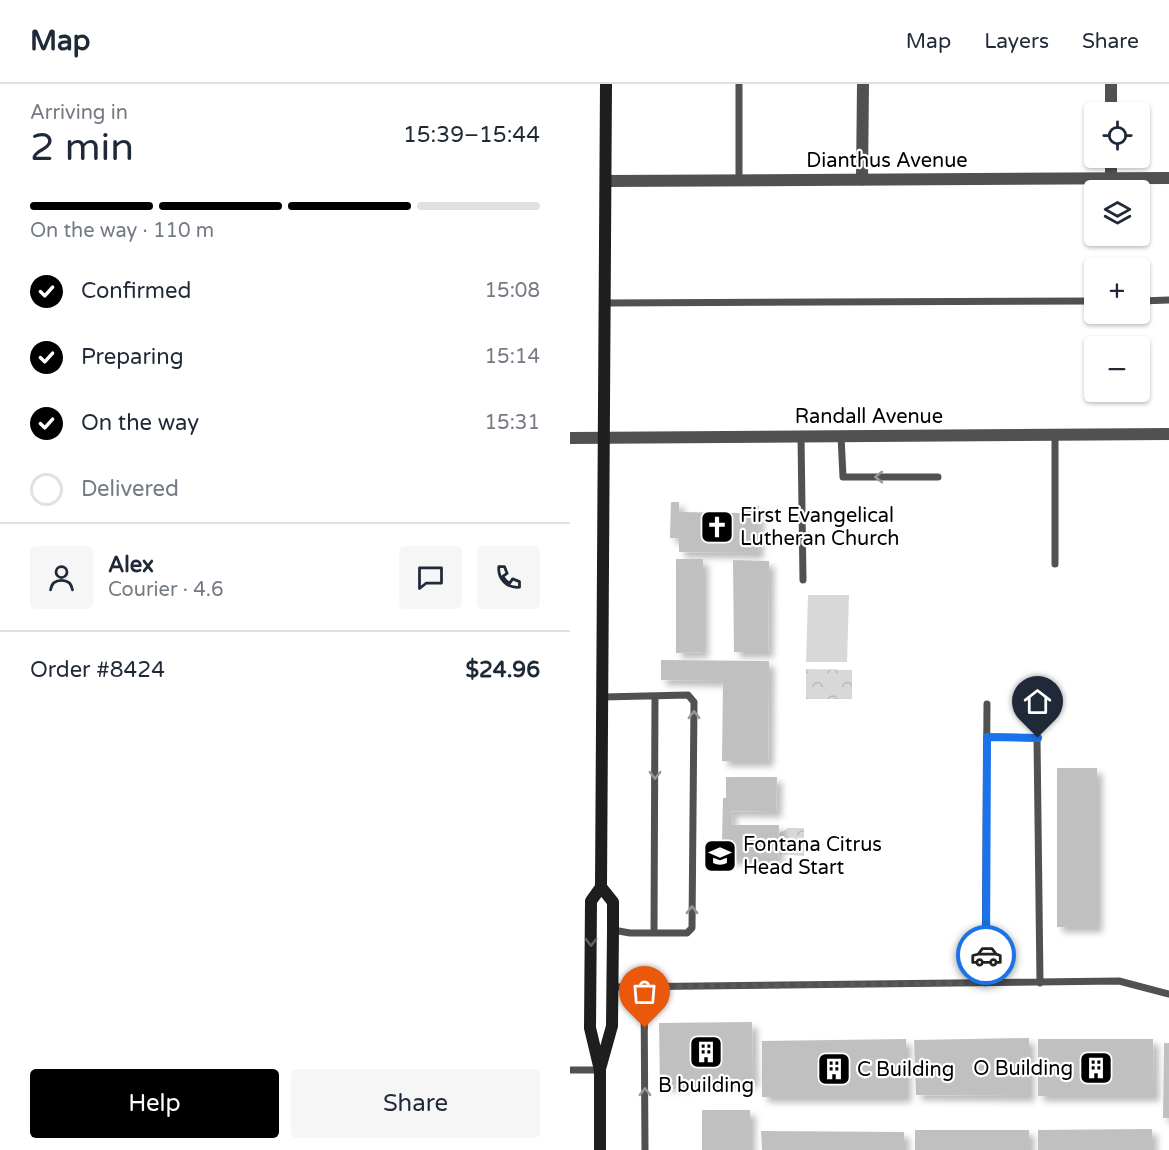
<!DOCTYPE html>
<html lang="en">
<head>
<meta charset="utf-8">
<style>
	body { margin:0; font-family:"Varela Round",sans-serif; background:#f6f6f7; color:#1f2937; height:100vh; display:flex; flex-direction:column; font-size:22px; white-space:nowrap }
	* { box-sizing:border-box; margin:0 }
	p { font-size:20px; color:#747a83 }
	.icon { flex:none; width:33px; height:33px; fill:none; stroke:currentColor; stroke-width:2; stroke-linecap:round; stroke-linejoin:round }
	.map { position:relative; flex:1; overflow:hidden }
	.details { display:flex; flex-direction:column; background:#fff; width:570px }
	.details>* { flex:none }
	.fabs { position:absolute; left:514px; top:18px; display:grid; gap:12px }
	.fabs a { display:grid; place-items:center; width:66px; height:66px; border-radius:6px; background:#fff; box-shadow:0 2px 4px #0004; font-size:30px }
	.pin { position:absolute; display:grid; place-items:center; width:51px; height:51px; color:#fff; margin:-62px -26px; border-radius:50% 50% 50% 0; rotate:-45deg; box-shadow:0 0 6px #0007 }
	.pin .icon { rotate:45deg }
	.courier { position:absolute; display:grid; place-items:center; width:60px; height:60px; margin:-30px; border:4px solid #1a73e8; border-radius:50%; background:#fff; color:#222; box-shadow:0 2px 8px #0007 }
	.summary em { font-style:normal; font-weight:600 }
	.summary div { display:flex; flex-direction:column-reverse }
	.summary { display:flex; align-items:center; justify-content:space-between; height:102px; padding:0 30px }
	h1 { font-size:39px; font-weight:600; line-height:45px }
	.bar { display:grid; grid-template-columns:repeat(4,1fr); gap:9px 6px; align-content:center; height:72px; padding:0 30px }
	.bar i { height:8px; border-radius:4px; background:#e0e1e3 }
	.bar .active { background:#000 }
	.bar p { grid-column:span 4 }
	.line { display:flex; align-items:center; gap:15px; padding:0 30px; border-top:2px solid #e0e1e3 }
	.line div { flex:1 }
	.round { display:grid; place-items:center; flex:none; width:63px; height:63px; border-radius:6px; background:#f6f6f7 }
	ol { padding:0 30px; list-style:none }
	li { display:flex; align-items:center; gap:18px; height:66px }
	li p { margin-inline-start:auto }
	li .icon { padding:6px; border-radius:50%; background:#000; color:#fff; stroke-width:4 }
	li:last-child { color:#747a83 }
	li i { width:33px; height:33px; border:3px solid #e0e1e3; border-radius:50% }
	.cta { display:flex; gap:12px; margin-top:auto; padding:12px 30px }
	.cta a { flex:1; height:69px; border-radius:6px; background:#000; color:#fff; font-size:24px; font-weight:600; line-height:69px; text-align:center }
	.cta a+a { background:#f6f6f7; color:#1f2937 }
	header { display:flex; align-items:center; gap:36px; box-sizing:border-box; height:84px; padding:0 30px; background:#fff; border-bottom:2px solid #e0e1e3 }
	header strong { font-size:28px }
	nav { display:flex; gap:33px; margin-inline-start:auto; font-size:21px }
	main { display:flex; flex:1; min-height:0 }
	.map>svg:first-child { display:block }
	.forest { fill:url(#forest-crowns) }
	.pitch { fill:#d8d8d8 }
	.building { fill:#c0c0c0; filter:url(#shadow) }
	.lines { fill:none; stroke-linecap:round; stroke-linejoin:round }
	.service { stroke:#515151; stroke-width:7 }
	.minor { stroke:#515151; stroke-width:12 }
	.tertiary { stroke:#515151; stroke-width:12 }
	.secondary { stroke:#1e1e1e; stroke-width:12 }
	.oneway { stroke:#979797 }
	.oneway2 { stroke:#626262 }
	.done { stroke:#595959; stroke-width:6; stroke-dasharray:0 10.8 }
	.route { stroke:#1a73e8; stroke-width:8 }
	.labels { text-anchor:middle; stroke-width:4.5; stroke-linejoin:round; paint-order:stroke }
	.street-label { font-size:20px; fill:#000; stroke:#fff }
	.poi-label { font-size:20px; fill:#000; stroke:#fff; text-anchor:start }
</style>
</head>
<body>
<header>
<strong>Map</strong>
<nav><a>Map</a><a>Layers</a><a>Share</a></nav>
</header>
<main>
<section class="details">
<div class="summary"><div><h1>2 min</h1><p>Arriving in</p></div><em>15:39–15:44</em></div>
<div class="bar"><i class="active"></i><i class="active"></i><i class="active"></i><i></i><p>On the way · 110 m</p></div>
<ol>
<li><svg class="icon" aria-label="check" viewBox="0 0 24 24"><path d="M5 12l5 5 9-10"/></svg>Confirmed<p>15:08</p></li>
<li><svg class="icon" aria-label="check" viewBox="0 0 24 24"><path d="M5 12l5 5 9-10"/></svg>Preparing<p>15:14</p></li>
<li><svg class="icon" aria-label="check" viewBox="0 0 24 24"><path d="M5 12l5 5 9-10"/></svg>On the way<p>15:31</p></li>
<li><i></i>Delivered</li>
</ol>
<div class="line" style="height:108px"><a class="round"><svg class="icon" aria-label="person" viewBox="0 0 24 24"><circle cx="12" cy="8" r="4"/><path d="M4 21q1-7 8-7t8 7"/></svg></a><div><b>Alex</b><p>Courier · 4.6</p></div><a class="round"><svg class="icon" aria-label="chat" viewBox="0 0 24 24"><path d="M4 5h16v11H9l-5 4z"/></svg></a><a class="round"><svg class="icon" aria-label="phone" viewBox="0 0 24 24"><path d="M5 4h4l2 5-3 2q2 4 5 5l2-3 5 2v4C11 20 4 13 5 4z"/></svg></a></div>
<div class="line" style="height:78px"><div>Order #8424</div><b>$24.96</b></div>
<div class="cta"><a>Help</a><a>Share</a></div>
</section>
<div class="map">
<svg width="599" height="1066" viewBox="0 0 599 1066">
	<defs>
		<pattern id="forest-crowns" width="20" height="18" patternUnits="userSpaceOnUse" patternTransform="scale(1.5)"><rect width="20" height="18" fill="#d8d8d8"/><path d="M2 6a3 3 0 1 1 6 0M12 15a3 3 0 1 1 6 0" fill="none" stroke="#b8b8b8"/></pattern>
		<filter id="shadow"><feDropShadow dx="5.5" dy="5.5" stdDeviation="3" flood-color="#0004"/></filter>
	</defs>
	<rect width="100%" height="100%" fill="#fff"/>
	<path class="forest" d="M236 585 282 586V615H236Z
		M218 744H234V772L210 770V749Z"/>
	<path class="pitch" d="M238 511H279L277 578H236Z"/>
	<path class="building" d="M101 418H109V428L171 429V422H189L188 469 109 468V454H100Z
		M106 475H133V568L106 569Z
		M163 476 199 477 198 568H164Z
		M91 576 199 577 198 677H152L153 597 91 596Z
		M487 684H527V843H487Z
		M156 693H207L206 728 161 727V741H209L208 775H158V757H152L153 714H156Z
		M182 938 183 998 90 1002 89 939Z
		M459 954V1012L346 1011 344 956Z
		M336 955V1013H192V957Z
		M468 955H583L584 1012H468Z
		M594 959H599V1034H593Z
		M132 1026H180V1066H132Z
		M582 1045V1066H468V1046Z
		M345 1046H459V1066H345Z
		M191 1047 334 1048V1066H192Z"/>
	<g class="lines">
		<path class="service" d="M169 0V97
			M570 217 599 216
			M36 219 525 217
			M485 351V480
			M231 352 233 496
			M271 352 273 393H368
			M33 613 118 611 124 618 122 844 117 849H60L43 846
			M417 653 467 654 470 899
			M84 849 85 612
			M415 899 417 620
			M42 903 549 897 599 910
			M74 903 75 1066
			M0 986H30"/>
		<path class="minor" d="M541 28V0
			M541 94V74
			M292 96 293 0
			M36 97 599 94"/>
		<path class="tertiary" d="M0 354 599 350"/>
		<path class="secondary" d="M30 985 42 942 43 846V818L31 803
			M30 1066V986L20 944 21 817 31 803 36 0"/>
	</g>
	<defs><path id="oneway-chevron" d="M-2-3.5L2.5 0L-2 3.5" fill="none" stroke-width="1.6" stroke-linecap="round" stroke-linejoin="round" transform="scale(1.5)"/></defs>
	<g class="oneway">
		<use href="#oneway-chevron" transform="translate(309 393) rotate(180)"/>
		<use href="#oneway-chevron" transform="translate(124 631) rotate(-90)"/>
		<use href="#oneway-chevron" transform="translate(85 691) rotate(90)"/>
		<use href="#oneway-chevron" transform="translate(122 826) rotate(-90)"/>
		<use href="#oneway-chevron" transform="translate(75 1008) rotate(-90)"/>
	</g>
	<use class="oneway2" href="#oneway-chevron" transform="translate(21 858) rotate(90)"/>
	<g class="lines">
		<path class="done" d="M75 944V903L415 899 416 871"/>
		<path class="route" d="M416 871 417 653 468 654"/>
	</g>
	<defs>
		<symbol id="church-square" viewBox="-11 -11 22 22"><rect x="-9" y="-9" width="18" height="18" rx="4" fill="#000" stroke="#fff"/><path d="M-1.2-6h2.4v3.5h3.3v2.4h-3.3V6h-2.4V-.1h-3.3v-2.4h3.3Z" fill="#fff"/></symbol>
		<symbol id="school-square" viewBox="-11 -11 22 22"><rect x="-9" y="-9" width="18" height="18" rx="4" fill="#000" stroke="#fff"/><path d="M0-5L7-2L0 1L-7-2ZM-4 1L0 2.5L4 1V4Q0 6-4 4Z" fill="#fff"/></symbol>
		<symbol id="building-square" viewBox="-11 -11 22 22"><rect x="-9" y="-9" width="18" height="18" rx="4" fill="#000" stroke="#fff"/><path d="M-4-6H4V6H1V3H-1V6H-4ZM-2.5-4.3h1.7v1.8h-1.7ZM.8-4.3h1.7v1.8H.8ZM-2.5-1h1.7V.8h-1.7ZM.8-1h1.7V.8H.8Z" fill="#fff"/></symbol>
	</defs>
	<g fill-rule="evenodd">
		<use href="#church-square" x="128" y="424" width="38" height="38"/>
		<use href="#school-square" x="131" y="753" width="38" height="38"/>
		<use href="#building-square" x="117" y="949" width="38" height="38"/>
		<use href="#building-square" x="507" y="965" width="38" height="38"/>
		<use href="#building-square" x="245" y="966" width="38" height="38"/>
	</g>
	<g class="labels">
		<g class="street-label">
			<text x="317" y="83">Dianthus Avenue</text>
			<text x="299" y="339">Randall Avenue</text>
		</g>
		<g class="poi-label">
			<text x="170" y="438">First Evangelical<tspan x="170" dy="23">Lutheran Church</tspan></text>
			<text x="173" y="767">Fontana Citrus<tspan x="173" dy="23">Head Start</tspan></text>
			<text x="503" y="991" text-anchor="end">O Building</text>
			<text x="287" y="992">C Building</text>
			<text x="136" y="1008" text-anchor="middle">B building</text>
		</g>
	</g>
</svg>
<div class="fabs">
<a><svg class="icon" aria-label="locate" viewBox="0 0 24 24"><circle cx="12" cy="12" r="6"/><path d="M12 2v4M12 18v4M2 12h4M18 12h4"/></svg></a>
<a><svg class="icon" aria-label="layers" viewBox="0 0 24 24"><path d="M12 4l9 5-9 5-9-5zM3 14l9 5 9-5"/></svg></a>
<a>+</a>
<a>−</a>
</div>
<div class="pin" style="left:75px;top:944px;background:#ea580c"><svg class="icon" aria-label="bag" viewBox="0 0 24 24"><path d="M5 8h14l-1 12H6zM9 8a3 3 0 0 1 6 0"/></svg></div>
<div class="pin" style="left:468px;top:654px;background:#1f2937"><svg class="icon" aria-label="home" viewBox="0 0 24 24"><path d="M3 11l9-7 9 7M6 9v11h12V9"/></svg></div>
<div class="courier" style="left:416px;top:871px"><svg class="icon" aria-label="car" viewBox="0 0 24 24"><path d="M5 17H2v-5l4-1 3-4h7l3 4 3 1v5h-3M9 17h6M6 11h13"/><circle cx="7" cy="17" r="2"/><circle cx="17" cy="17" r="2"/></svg></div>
</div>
</main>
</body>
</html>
